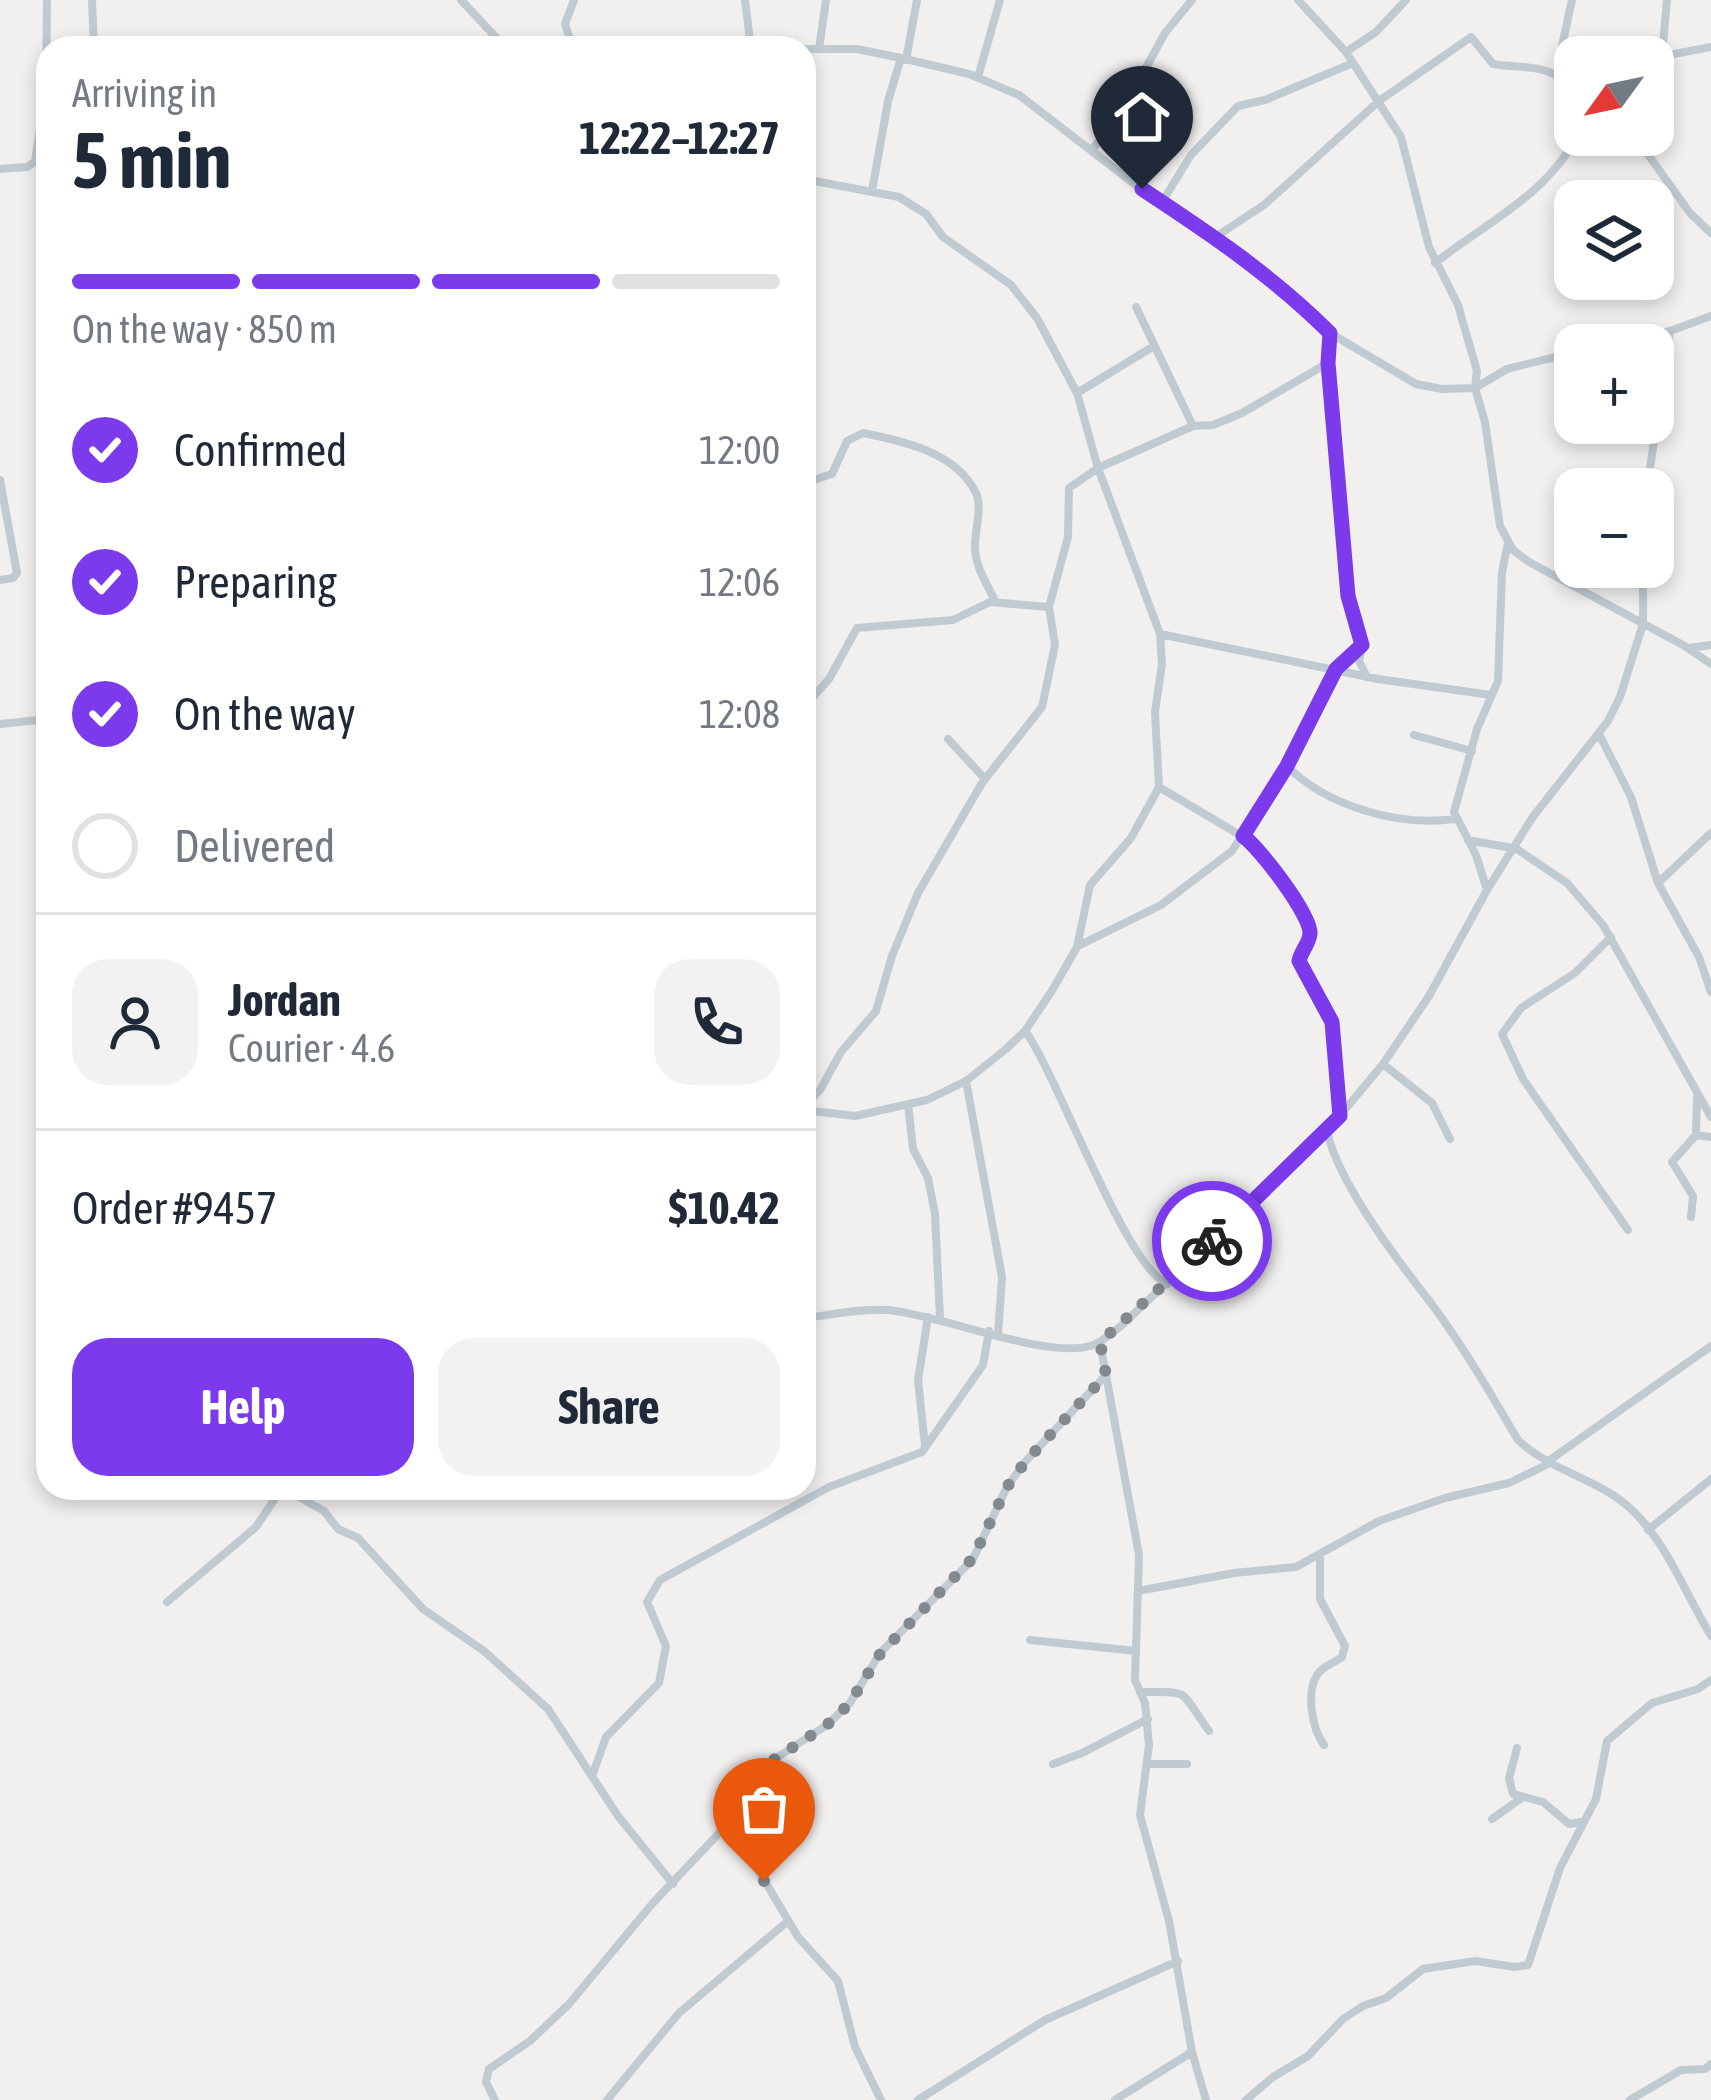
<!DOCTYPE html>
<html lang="en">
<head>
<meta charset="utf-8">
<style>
	body { margin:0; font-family:"Asap Condensed",sans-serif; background:#f2f2f3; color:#1f2937; height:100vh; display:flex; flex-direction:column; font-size:45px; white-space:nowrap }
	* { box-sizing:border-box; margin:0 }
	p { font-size:39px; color:#747a83 }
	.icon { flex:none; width:66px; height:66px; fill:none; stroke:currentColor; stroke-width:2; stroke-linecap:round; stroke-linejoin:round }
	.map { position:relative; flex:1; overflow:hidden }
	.details { position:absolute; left:36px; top:36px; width:780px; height:1464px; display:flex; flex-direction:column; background:#fff; border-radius:36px; box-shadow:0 6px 18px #0003 }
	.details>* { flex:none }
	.needle { width:78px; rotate:237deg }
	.buttons { position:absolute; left:1554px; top:36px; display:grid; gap:24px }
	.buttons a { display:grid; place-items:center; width:120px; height:120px; border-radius:24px; background:#fff; box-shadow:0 6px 18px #0003; font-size:60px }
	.pin { position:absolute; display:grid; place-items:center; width:102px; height:102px; color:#fff; margin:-123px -51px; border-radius:50% 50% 50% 0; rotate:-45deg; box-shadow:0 0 12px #0007 }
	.pin .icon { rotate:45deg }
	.courier { position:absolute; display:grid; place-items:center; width:120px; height:120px; margin:-60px; border:9px solid #7c3aed; border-radius:50%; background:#fff; color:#222; box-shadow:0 3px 15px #0007 }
	.overview em { font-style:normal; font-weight:700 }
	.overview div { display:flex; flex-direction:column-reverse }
	.overview { display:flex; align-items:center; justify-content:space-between; height:204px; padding:0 36px }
	h1 { font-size:78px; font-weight:700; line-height:90px }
	.bar { display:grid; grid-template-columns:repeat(4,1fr); gap:18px 12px; align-content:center; height:144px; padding:0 36px }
	.bar i { height:15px; border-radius:9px; background:#e0e1e3 }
	.bar .on { background:#7c3aed }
	.bar p { grid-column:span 4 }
	.line { display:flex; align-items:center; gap:30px; padding:0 36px; border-top:3px solid #e0e1e3 }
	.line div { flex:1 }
	.round { display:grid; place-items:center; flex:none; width:126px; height:126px; border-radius:36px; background:#f2f2f3 }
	ol { padding:0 36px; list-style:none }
	li { display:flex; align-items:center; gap:36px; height:132px }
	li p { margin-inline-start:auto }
	li .icon { padding:12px; border-radius:50%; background:#7c3aed; color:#fff; stroke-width:4 }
	li:last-child { color:#747a83 }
	li i { width:66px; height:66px; border:6px solid #e0e1e3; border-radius:50% }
	.button { display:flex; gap:24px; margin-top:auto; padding:24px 36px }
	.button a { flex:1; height:138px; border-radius:36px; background:#7c3aed; color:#fff; font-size:48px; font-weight:700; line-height:138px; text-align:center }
	.button a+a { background:#f2f2f3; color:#1f2937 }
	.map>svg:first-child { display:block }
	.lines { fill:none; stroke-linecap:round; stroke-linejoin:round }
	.street { stroke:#bfcad1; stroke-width:8 }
	.done { stroke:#828a90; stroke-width:12; stroke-dasharray:0 21.6 }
	.route { stroke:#7c3aed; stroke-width:15 }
</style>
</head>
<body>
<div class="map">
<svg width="1711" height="2100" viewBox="0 0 1711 2100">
	<rect width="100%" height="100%" fill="#f2efef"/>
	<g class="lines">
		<path class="street" d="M92 0 94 48
			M461 0 506 48
			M745 0 751 48
			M1298 0 1346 52 1401 137 1429 247 1458 305 1477 371 1475 388 1485 422 1500 526 1513 550 1529 562 1683 645 1711 664
			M573 48 565 24 574 0
			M804 49H857L901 58 969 74 1019 95 1141 189 1219 239 1292 295 1330 333 1416 384 1442 389 1475 388 1507 369 1575 352
			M819 49 826 0
			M1346 52 1376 32 1406 0
			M1653 58 1711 47
			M906 60 917 0
			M1653 75 1663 44 1667 0
			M978 77 1000 0
			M1565 79 1558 64 1572 0
			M1634 135 1690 213 1711 233
			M1092 150 1122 111 1165 33 1192 0
			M0 169 27 167 35 162 46 87 47 0
			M804 179 899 197 926 214 943 237 1011 285 1037 318 1077 393 1098 468 1160 634 1162 664 1155 712 1159 787 1131 838 1090 885 1077 947 1053 989 1025 1031 1006 1049 966 1081 927 1100 855 1116 804 1110
			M872 191 888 101 901 58
			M1162 202 1191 155 1238 106 1265 100 1353 63
			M1217 236 1264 205 1379 101 1471 37 1493 64C1528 70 1547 61 1575 91
			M1435 263C1484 224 1549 194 1577 135
			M1136 307 1193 426
			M1602 345 1670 331 1711 316
			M1077 393 1154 346
			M0 480 17 573 13 578 0 580
			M804 483 832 474 847 441 863 433C903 441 956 452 976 493 983 507 974 533 975 549 976 568 987 584 995 601
			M1647 489 1670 331
			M1160 634 1378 679 1491 695
			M1362 647 1359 661 1367 677
			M1689 648 1711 645
			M804 707 829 679 857 628 953 620 990 602 1049 607
			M0 724 48 719
			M1414 735 1472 751
			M1600 736 1631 797 1658 883 1699 957 1711 992
			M948 739 985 779
			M1287 766C1327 806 1398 827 1455 819
			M1159 787 1250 841 1309 922V942L1299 954V961L1332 1022 1340 1115
			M1468 840 1512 848
			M1514 847 1567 883 1603 925 1711 1117
			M1658 883 1711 833
			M1487 890 1476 855 1454 812 1477 729 1498 681 1502 572 1508 543
			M1611 937 1575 973 1521 1008 1502 1034 1523 1079 1628 1230
			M1078 946 1161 905 1232 851 1287 766 1336 669 1362 645 1348 596 1328 363 1330 333
			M1026 1032C1060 1081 1125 1265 1167 1284
			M1383 1064 1432 1103 1450 1139
			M966 1081 1002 1277 998 1334
			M908 1104 913 1149 928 1178 935 1214 940 1319
			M804 1106 820 1090 841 1052 876 1011 892 956 918 893 982 783 1042 707 1055 645 1049 607 1068 537 1069 488 1098 468 1193 426 1213 425 1242 413 1328 363
			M1327 1131C1338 1182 1395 1257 1427 1298 1461 1342 1490 1393 1518 1440 1550 1471 1597 1478 1630 1508 1666 1541 1686 1595 1711 1636
			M1696 1135 1711 1137
			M1691 1217 1693 1196 1672 1162 1696 1135 1697 1097
			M804 1318C831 1315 861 1308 888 1310 942 1315 1045 1359 1090 1346 1102 1343 1111 1333 1121 1326L1327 1131 1383 1064 1429 996 1487 890 1532 818 1608 721 1620 697 1643 624V567
			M1100 1342 1139 1555 1135 1680 1145 1703 1149 1745 1140 1815 1169 1921 1192 2052 1206 2100
			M925 1446 918 1380 928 1317
			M1547 1462 1711 1346
			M283 1488 324 1511 338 1529 358 1538 423 1609 484 1651 548 1709 618 1816 673 1884
			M1648 1530 1711 1479
			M1320 1557V1599L1345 1646 1342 1657C1334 1663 1323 1666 1317 1675 1306 1693 1312 1729 1324 1745
			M1138 1591 1234 1573 1296 1567 1379 1521 1445 1498 1509 1483 1548 1464
			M167 1602 256 1527 282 1488
			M1030 1640 1136 1651
			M1140 1692C1192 1693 1177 1686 1209 1731
			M1517 1748 1509 1778 1513 1794 1543 1802 1569 1824 1582 1822
			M1053 1764 1082 1753 1148 1719
			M1147 1764H1187
			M592 1776 606 1737 659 1683 666 1646 647 1602 660 1580 829 1487 922 1452 983 1365 989 1331
			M732 1811 752 1826 757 1868 798 1937 838 1981 855 2047 881 2100
			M1492 1819 1520 1799
			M495 2100 486 2082 489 2069 530 2041 569 2004 652 1904 723 1829 753 1773 827 1725 850 1703 880 1653 973 1559 1007 1487 1025 1462 1106 1375
			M607 2100 679 2013 788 1921
			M918 2100 1045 2020 1178 1961
			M1115 2100 1192 2052
			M1246 2100 1273 2077 1308 2056 1343 2019 1363 2006 1386 1998 1423 1969 1475 1961 1515 1967 1528 1965 1560 1868 1596 1799 1607 1741 1652 1703 1698 1689 1711 1680
			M1630 2100 1681 2070 1705 2069 1711 2064"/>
	</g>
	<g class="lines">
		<path class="done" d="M764 1881 757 1868 756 1833 732 1811 753 1773 827 1725 850 1703 880 1654 973 1558 1007 1487 1025 1462 1106 1375 1100 1342 1212 1241"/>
		<path class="route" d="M1142 189C1209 233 1273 276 1330 333L1328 363 1348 596 1362 645 1336 669 1287 766 1243 836C1259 847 1312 916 1310 934 1309 944 1301 951 1299 961L1332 1022 1340 1116 1212 1241"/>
	</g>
</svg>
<div class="buttons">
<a><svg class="needle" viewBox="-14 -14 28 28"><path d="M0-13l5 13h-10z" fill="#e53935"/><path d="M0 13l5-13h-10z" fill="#747a83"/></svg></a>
<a><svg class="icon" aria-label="layers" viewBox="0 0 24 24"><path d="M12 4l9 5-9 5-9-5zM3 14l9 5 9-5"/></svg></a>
<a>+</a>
<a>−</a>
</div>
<div class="pin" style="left:764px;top:1881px;background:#ea580c"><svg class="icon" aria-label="bag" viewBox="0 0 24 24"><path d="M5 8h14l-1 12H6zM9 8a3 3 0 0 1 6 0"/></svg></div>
<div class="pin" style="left:1142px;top:189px;background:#1f2937"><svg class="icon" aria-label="home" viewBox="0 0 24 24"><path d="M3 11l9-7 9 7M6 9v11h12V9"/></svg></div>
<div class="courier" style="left:1212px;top:1241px"><svg class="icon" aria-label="bike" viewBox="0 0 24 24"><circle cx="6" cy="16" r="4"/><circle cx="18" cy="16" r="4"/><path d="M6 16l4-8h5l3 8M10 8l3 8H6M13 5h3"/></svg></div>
<section class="details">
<div class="overview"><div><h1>5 min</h1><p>Arriving in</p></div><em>12:22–12:27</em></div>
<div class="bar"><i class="on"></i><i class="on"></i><i class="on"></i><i></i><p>On the way · 850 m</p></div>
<ol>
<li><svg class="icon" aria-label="check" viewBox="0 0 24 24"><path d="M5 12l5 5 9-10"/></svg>Confirmed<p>12:00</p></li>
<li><svg class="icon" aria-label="check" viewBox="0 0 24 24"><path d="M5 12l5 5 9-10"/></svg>Preparing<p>12:06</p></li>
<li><svg class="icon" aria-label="check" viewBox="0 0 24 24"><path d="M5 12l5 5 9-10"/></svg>On the way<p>12:08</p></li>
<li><i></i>Delivered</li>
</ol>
<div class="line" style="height:216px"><a class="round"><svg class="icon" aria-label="person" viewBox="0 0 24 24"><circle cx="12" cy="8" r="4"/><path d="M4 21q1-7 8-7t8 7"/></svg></a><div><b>Jordan</b><p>Courier · 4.6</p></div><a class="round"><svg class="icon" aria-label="phone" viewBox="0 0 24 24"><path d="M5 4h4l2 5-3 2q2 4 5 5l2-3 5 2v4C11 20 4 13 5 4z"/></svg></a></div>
<div class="line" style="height:156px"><div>Order #9457</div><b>$10.42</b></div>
<div class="button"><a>Help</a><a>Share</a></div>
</section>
</div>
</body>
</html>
